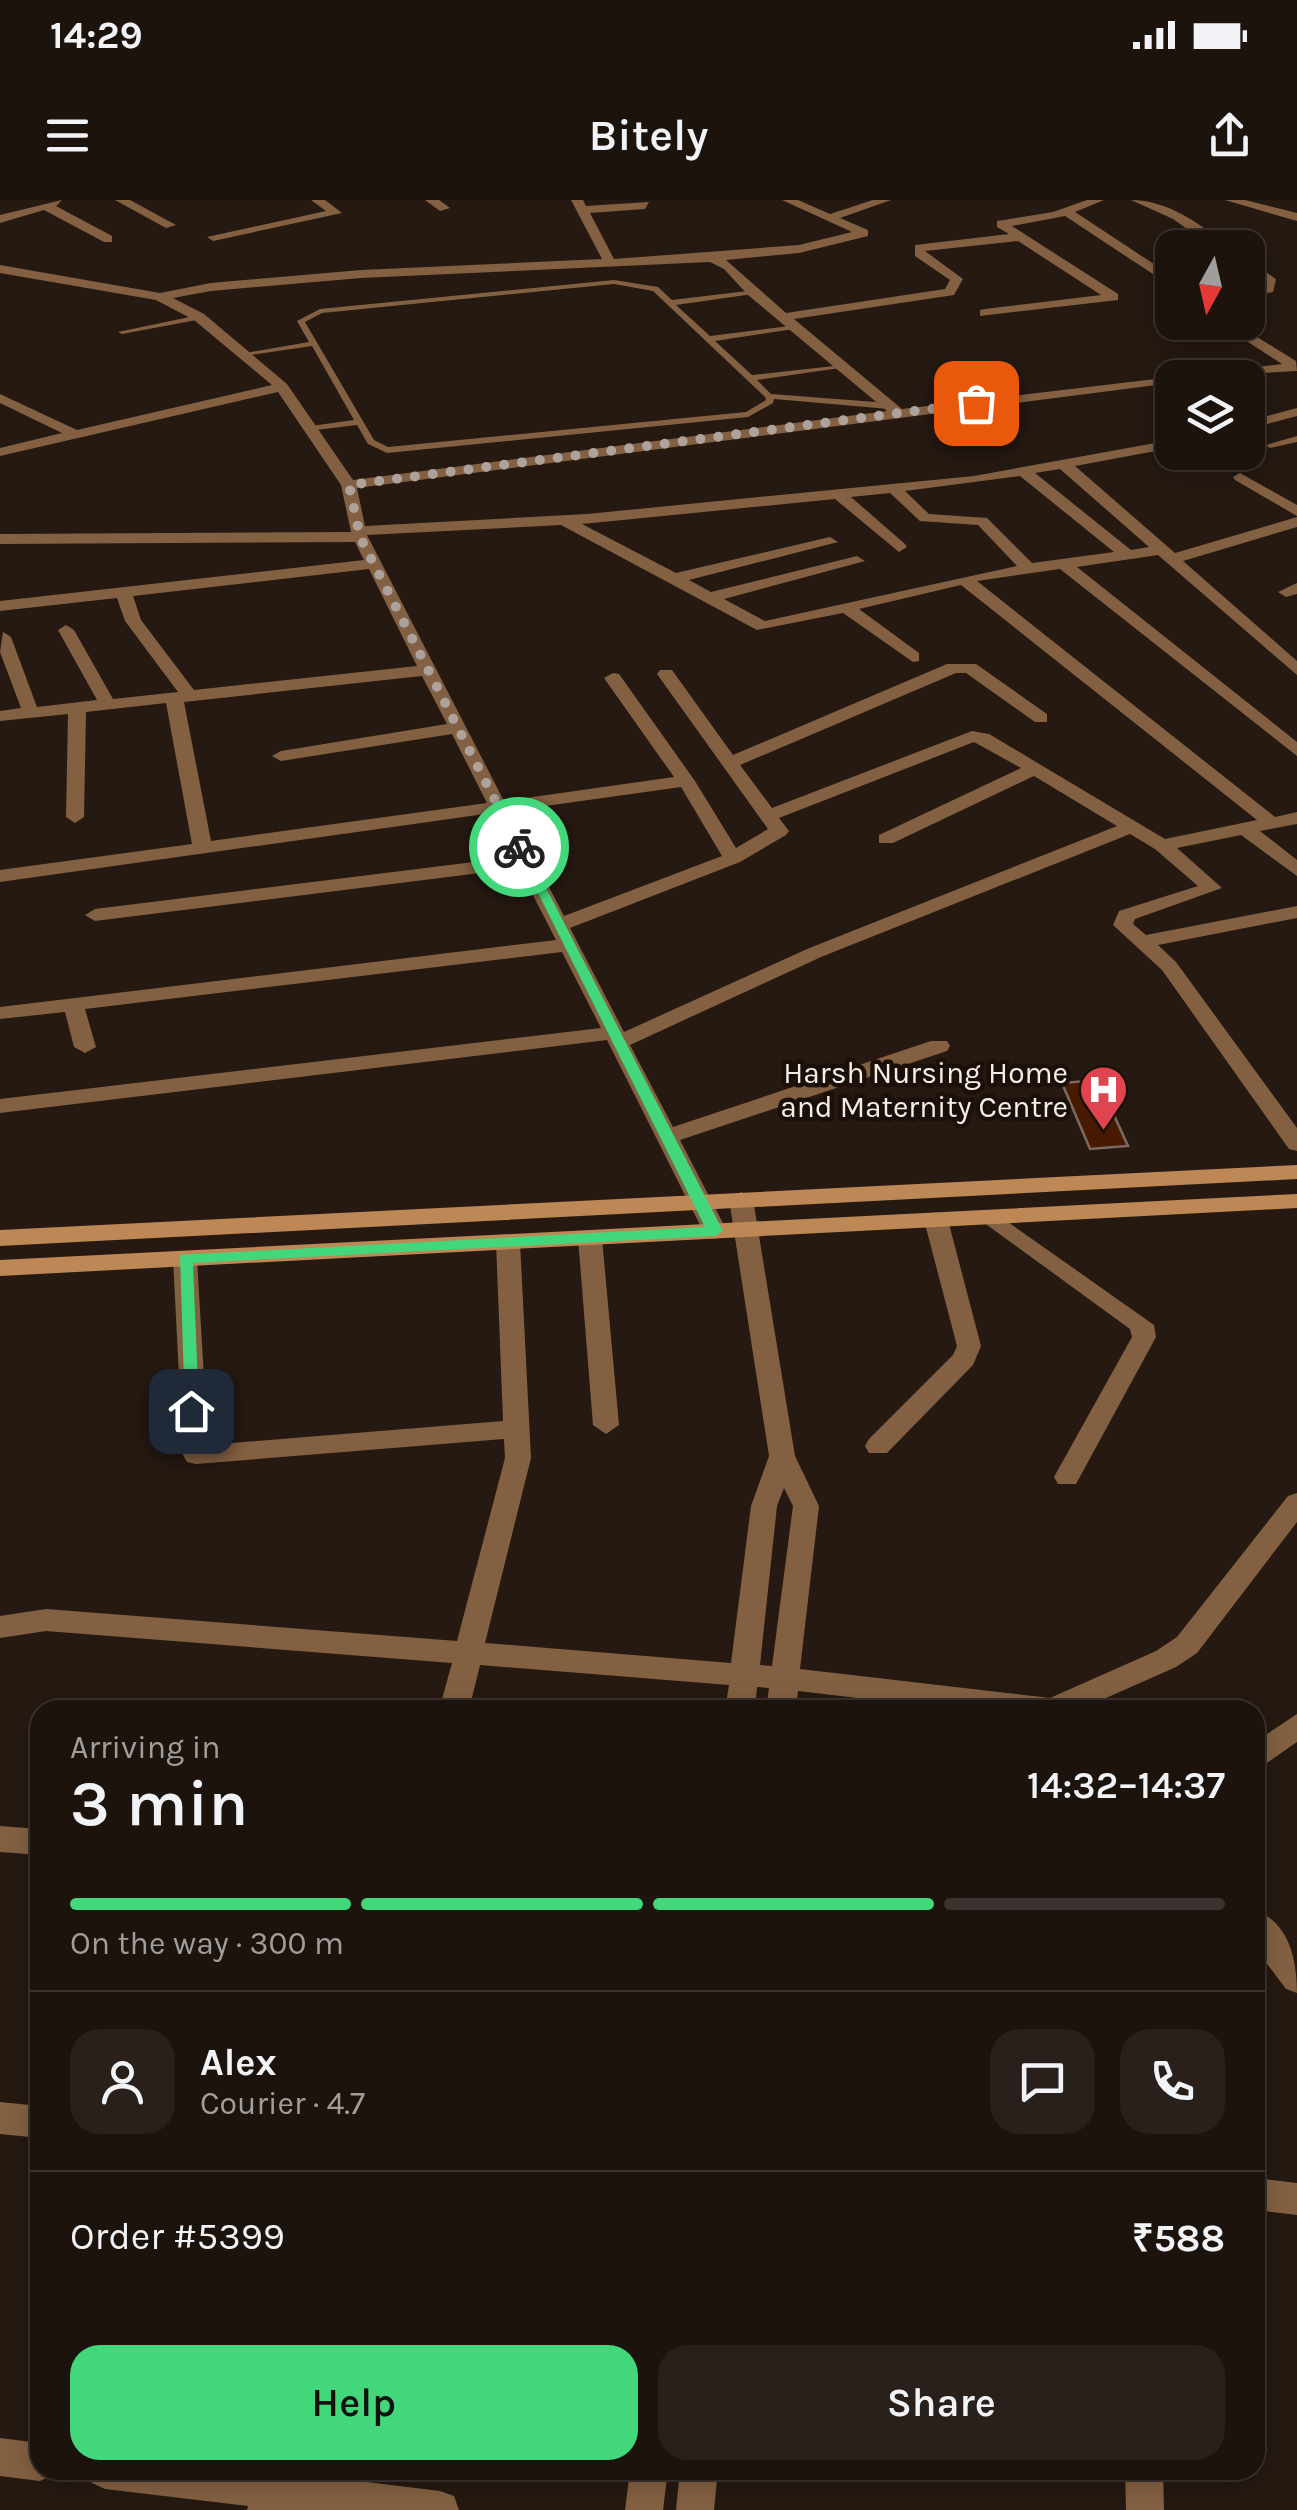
<!DOCTYPE html>
<html lang="en">
<head>
<meta charset="utf-8">
<style>
	body { margin:0; font-family:Karla,sans-serif; background:#29201b; color:#f1f3f6; height:100vh; display:flex; flex-direction:column; font-size:38px; white-space:nowrap }
	* { box-sizing:border-box; margin:0 }
	p { font-size:32px; color:#a09e9d }
	.icon { flex:none; width:55px; height:55px; fill:none; stroke:currentColor; stroke-width:2; stroke-linecap:round; stroke-linejoin:round }
	.map { position:relative; flex:1; overflow:hidden }
	.drawer { position:absolute; left:30px; top:1500px; width:1235px; height:780px; display:flex; flex-direction:column; background:#1c130d; border-radius:30px; box-shadow:0 5px 25px #0003,0 0 0 2px #3a322e }
	.drawer>* { flex:none }
	.needle { width:65px; rotate:188deg }
	.controls { position:absolute; left:1155px; top:30px; display:grid; gap:20px }
	.controls a { display:grid; place-items:center; width:110px; height:110px; border-radius:20px; background:#1c130d; box-shadow:0 5px 25px #0003,0 0 0 2px #3a322e; font-size:50px }
	.pin { position:absolute; display:grid; place-items:center; width:85px; height:85px; color:#fff; margin:-42px; border-radius:20px; box-shadow:0 5px 15px #0006 }
	.courier { position:absolute; display:grid; place-items:center; width:100px; height:100px; margin:-50px; border:8px solid #43d77b; border-radius:50%; background:#fff; color:#222; box-shadow:0 2px 12px #0007 }
	.head em { font-style:normal; font-weight:600 }
	.head div { display:flex; flex-direction:column-reverse }
	.head { display:flex; align-items:center; justify-content:space-between; height:170px; padding:0 40px }
	h1 { font-size:65px; font-weight:600; line-height:75px }
	.bar { display:grid; grid-template-columns:repeat(4,1fr); gap:15px 10px; align-content:center; height:120px; padding:0 40px }
	.bar i { height:12px; border-radius:8px; background:#3a322e }
	.bar .current { background:#43d77b }
	.bar p { grid-column:span 4 }
	.line { display:flex; align-items:center; gap:25px; padding:0 40px; border-top:2px solid #3a322e }
	.line div { flex:1 }
	.round { display:grid; place-items:center; flex:none; width:105px; height:105px; border-radius:30px; background:#29201b }
	.cta { display:flex; gap:20px; margin-top:auto; padding:20px 40px }
	.cta a { flex:1; height:115px; border-radius:30px; background:#43d77b; color:#111; font-size:40px; font-weight:600; line-height:115px; text-align:center }
	.cta a+a { background:#29201b; color:#f1f3f6 }
	.status { display:flex; justify-content:space-between; align-items:center; height:70px; padding:0 50px; background:#1c130d; direction:ltr }
	.status svg { height:28px; fill:currentColor }
	header { display:flex; justify-content:space-between; align-items:center; height:130px; padding:0 40px; background:#1c130d; font-size:45px; font-weight:600 }
	.map>svg:first-child { display:block }
	.building { fill:#491a02; stroke:#7a6a62; stroke-width:2.5 }
	.lines { fill:none; stroke-linecap:round; stroke-linejoin:round }
	.lane { fill:#836042; fill-rule:evenodd }
	.street { fill:#836042; fill-rule:evenodd }
	.secondary { fill:#be8756; fill-rule:evenodd }
	.route { fill:#43d77b }
	.done { stroke:#ada39c; stroke-width:10; stroke-dasharray:0 18 }
	.labels { text-anchor:middle; stroke-width:9; stroke-linejoin:round; paint-order:stroke }
	.poi-label { font-size:30px; fill:#f6ede7; stroke:#1b1008; text-anchor:end }
</style>
</head>
<body>
<div class="status"><b>14:29</b><svg viewBox="0 0 49 12"><path d="M0 12V9h3v3zM5 12V6h3v6zM10 12V3h3v9zM15 12V0h3v12zM26 1h20v11H26zM47 4h2v5h-2z"/></svg></div>
<header><svg class="icon" aria-label="menu" viewBox="0 0 24 24"><path d="M4 6h16M4 12h16M4 18h16"/></svg>Bitely<svg class="icon" aria-label="share" viewBox="0 0 24 24"><path d="M12 15V3M7 8l5-5 5 5M5 13v7h14v-7"/></svg></header>
<div class="map">
<svg width="1297" height="2310" viewBox="0 0 1297 2310">
	<rect width="100%" height="100%" fill="#251911"/>
	<path class="building" d="M1098 880 1128 946 1090 949 1062 883Z"/>
	<g class="lines">
		<path class="lane" d="M614 80 658 87 672 100 756 90 753 94 676 105 710 136 797 125 798 127 794 129 715 141 752 175 843 165 847 167 757 180 771 194 889 203 893 206 889 209 774 199 773 203 748 217 387 253 368 244 357 225 308 231V227L311 226 354 220 312 146 243 156 239 154 309 142 297 121 320 109ZM614 84 653 91 765 197 766 200 746 212 388 247 374 240 305 122 322 113Z
			M199 115 203 117 202 119 122 134 118 132Z
			M1297 236V242L1270 248 1266 245Z"/>
		<path class="street" d="M62 0 56 6 112 36V42H104L44 10 0 23V15Z
			M115 0H130L176 25 166 28Z
			M311 0H325L342 13 213 41 207 37 326 11Z
			M425 0H439L450 8 440 11Z
			M571 0H583L586 6 649 2 645 9 590 13 614 59 799 45 852 32 782 0H798L830 14 873 0H891L840 18 868 30V36L799 53 726 60 786 113 945 89 950 80 915 56V45L1009 34 997 27V21L1053 12 1087 0H1104L1075 12 1172 76V85L1168 84 1065 16 1012 26 1118 94V100L980 116V110L985 109 1101 95 1018 41 925 51 963 79 954 95 794 119 902 209 1282 164 1217 122H1233L1296 161 1297 171 1172 178V183L357 288 365 326 587 314 974 276 1172 240V248L1075 266 1175 353 1297 317V327L1183 361 1297 461V475L1158 355 1077 367 1297 542V556L1060 369 977 381 1275 617 1297 612V624L1260 631 1297 660V676L1241 635 1177 648 1222 688 1135 719 1133 724 1146 735 1297 706V718L1158 745 1176 762 1297 928V951L1289 949 1162 770 1113 725 1119 711 1198 686 1155 649 1130 634 821 757 630 845 673 927 931 841H947L950 846 947 851 680 940 727 1031 715 1039 703 1031 607 840 0 913V899L601 828 562 752 85 809 96 847 85 853 74 847 65 812 0 819V807L556 740 519 668 95 721 85 715 95 709 514 657 492 613 0 682V670L192 644 166 503 86 512 84 617 75 623 66 617 68 514 0 521V511L21 508 0 452 3 432 11 437 37 507 97 500 58 430 66 425 74 430 113 499 178 492 125 421 117 398 0 411V401L364 360 355 342 0 344V334L351 332 341 285 278 192 0 256V248L62 233 0 203V194L77 230 272 185 194 120 156 100 0 73V65L160 93 211 83 361 70 602 59ZM710 62 724 69 748 95 887 211 353 280 287 184 204 114 173 98 211 91 361 78ZM1060 269 1149 347 1131 350 1035 273ZM1020 276 1114 352 1032 363 987 318 929 314 905 291ZM890 293 920 321 978 325 1017 366 765 421 724 399 865 361 857 356 711 392 689 380 838 342 830 337 676 373 582 324 835 299 899 352 907 347 905 344 851 297ZM561 325 757 430 843 413 913 462 919 461V453L859 409 961 385 1257 620 1165 639 989 534 972 531 772 608 740 565 956 473H966L1035 522H1047V514L976 464H947L733 555 672 470H660L657 474 768 629 736 648 695 581 619 474 613 473 604 478 674 577 504 601 367 335ZM369 369 417 466 194 490 141 420 133 396ZM422 476 447 524 281 551 272 556 281 561 452 534 487 603 211 641 184 502ZM974 542 1021 568 879 635V643H893L1034 576 1117 626 807 749 624 832 570 728 740 662 786 635 789 631 779 618ZM681 587 722 656 564 716 510 611Z
			M1131 0C1167 0 1202 24 1229 48H1214L1173 19Z
			M1225 0H1245L1297 13V21Z
			M1248 60 1276 79 1273 92 1248 96V88L1265 83 1248 70Z
			M1297 208V216L1248 229V221Z
			M1240 273 1297 305V316L1235 280 1233 277Z
			M1297 383V394L1286 397 1278 392Z
			M741 992 753 999 795 1256 819 1306 800 1469 1050 1498 1156 1451 1177 1437 1288 1296 1297 1293V1322L1197 1453 1176 1467 1079 1510H959L798 1491 796 1510H766L769 1488 757 1487 755 1510H725L729 1485 480 1465 469 1510H439L452 1463 46 1431 0 1438V1416L46 1409 457 1441 505 1258 504 1239 196 1264 187 1262 183 1255 173 1059 185 1051 197 1059 208 1245 503 1221 496 1042 508 1034 520 1042 531 1258 485 1443 731 1463 751 1306 769 1256 729 999ZM784 1288 793 1306 772 1466 760 1465 777 1306Z
			M991 1010 1154 1125 1156 1137 1076 1284H1058L1054 1277 1132 1137 1130 1129 983 1022 979 1017Z
			M936 1012 948 1020 981 1146 973 1165 887 1253H869L865 1246 869 1239 953 1155 957 1146 924 1020Z
			M590 1030 602 1038 619 1225 606 1234 593 1225 578 1038Z
			M1297 1514V1542L1255 1571V1542Z
			M0 1626 40 1629V1655L0 1652Z
			M1255 1710C1290 1723 1297 1761 1297 1793L1286 1789 1255 1748Z
			M0 1902 40 1906V1938L0 1934Z
			M1255 1978 1297 1983V2015L1255 2010Z
			M0 2238 40 2243V2270H56L53 2275 40 2281 0 2276Z
			M86 2270H294L293 2273 440 2291 454 2296 459 2310H247L248 2306 105 2289 92 2283Z
			M630 2270H668L663 2310H625Z
			M680 2270H718L714 2310H676Z
			M1125 2270H1163L1164 2310H1126Z"/>
		<path class="secondary" d="M1297 965V979L0 1046V1030Z
			M1297 994V1008L0 1076V1060Z"/>
	</g>
	<path class="route" d="M514 645 525 647 723 1031 715 1036 193 1063 199 1211 185 1215 180 1055 705 1027Z"/>
	<g class="lines">
		<path class="done" d="M519 647 360 337 349 285 976 203"/>
	</g>
	<defs>
		<symbol id="hospital-pin" viewBox="-11 -11 22 30"><path d="M0 17L-7.5 6A9.5 9.5 0 1 1 7.5 6Z" fill="#e0444e" stroke="#1b1008"/><path d="M-5-5h3v3.5h4V-5h3V5h-3V1.5h-4V5h-3Z" fill="#fff"/></symbol>
	</defs>
	<g fill-rule="evenodd">
		<use href="#hospital-pin" x="1076" y="862" width="55" height="75"/>
	</g>
	<g class="labels">
		<g class="poi-label">
			<text x="1068" y="883">Harsh Nursing Home<tspan x="1068" dy="34">and Maternity Centre</tspan></text>
		</g>
	</g>
</svg>
<div class="controls">
<a><svg class="needle" viewBox="-14 -14 28 28"><path d="M0-13l5 13h-10z" fill="#e53935"/><path d="M0 13l5-13h-10z" fill="#a09e9d"/></svg></a>
<a><svg class="icon" aria-label="layers" viewBox="0 0 24 24"><path d="M12 4l9 5-9 5-9-5zM3 14l9 5 9-5"/></svg></a>
</div>
<div class="pin" style="left:976px;top:203px;background:#ea580c"><svg class="icon" aria-label="bag" viewBox="0 0 24 24"><path d="M5 8h14l-1 12H6zM9 8a3 3 0 0 1 6 0"/></svg></div>
<div class="pin" style="left:191px;top:1211px;background:#1f2937"><svg class="icon" aria-label="home" viewBox="0 0 24 24"><path d="M3 11l9-7 9 7M6 9v11h12V9"/></svg></div>
<div class="courier" style="left:519px;top:647px"><svg class="icon" aria-label="bike" viewBox="0 0 24 24"><circle cx="6" cy="16" r="4"/><circle cx="18" cy="16" r="4"/><path d="M6 16l4-8h5l3 8M10 8l3 8H6M13 5h3"/></svg></div>
<section class="drawer">
<div class="head"><div><h1>3 min</h1><p>Arriving in</p></div><em>14:32–14:37</em></div>
<div class="bar"><i class="current"></i><i class="current"></i><i class="current"></i><i></i><p>On the way · 300 m</p></div>
<div class="line" style="height:180px"><a class="round"><svg class="icon" aria-label="person" viewBox="0 0 24 24"><circle cx="12" cy="8" r="4"/><path d="M4 21q1-7 8-7t8 7"/></svg></a><div><b>Alex</b><p>Courier · 4.7</p></div><a class="round"><svg class="icon" aria-label="chat" viewBox="0 0 24 24"><path d="M4 5h16v11H9l-5 4z"/></svg></a><a class="round"><svg class="icon" aria-label="phone" viewBox="0 0 24 24"><path d="M5 4h4l2 5-3 2q2 4 5 5l2-3 5 2v4C11 20 4 13 5 4z"/></svg></a></div>
<div class="line" style="height:130px"><div>Order #5399</div><b>₹588</b></div>
<div class="cta"><a>Help</a><a>Share</a></div>
</section>
</div>
</body>
</html>
